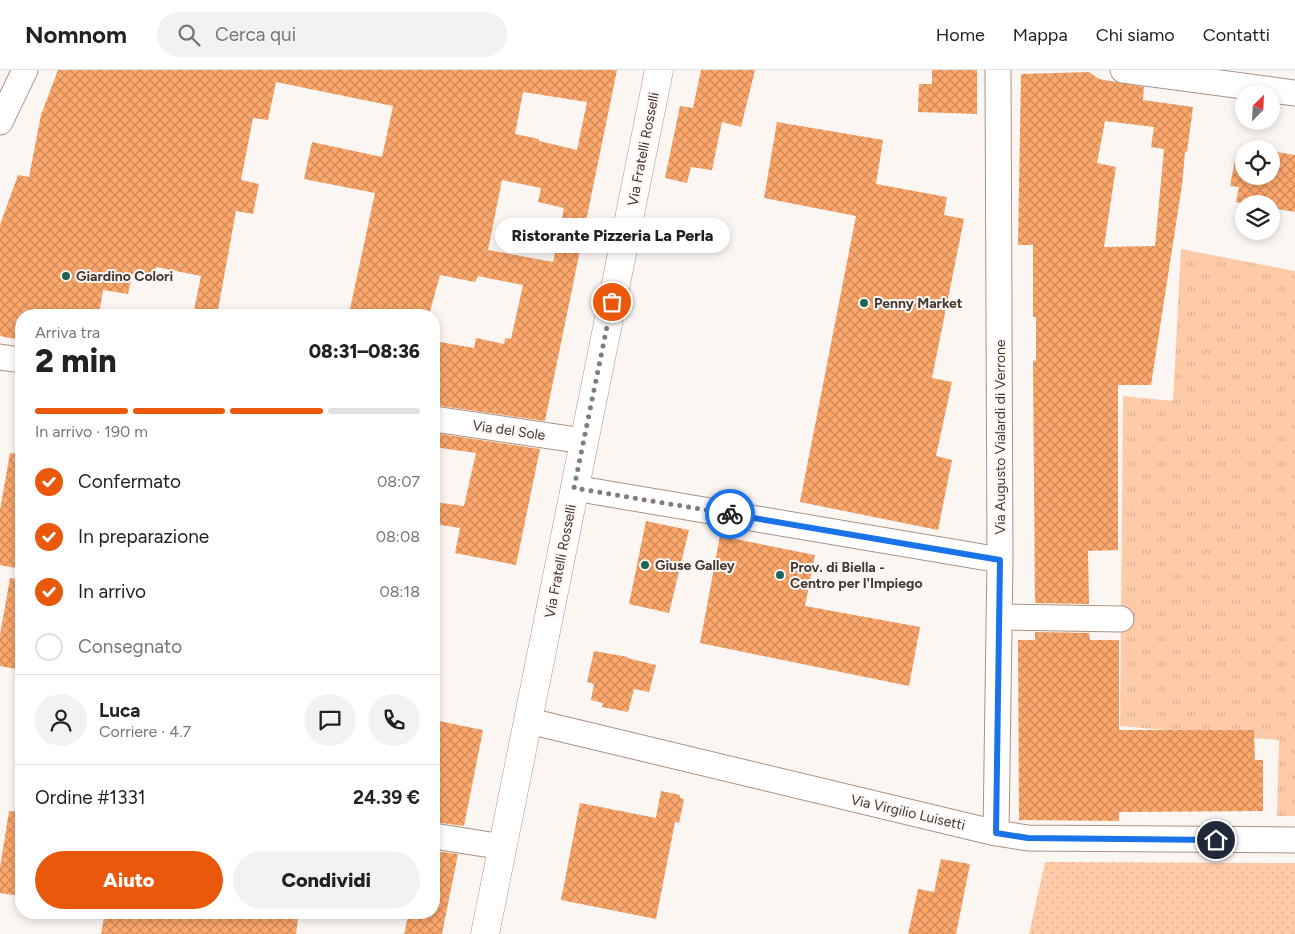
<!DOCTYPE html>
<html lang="it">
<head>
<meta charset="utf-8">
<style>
	body { margin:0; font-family:Figtree,sans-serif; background:#f2f2f2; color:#222; height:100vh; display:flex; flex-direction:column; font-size:19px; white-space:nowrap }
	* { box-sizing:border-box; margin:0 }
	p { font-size:16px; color:#767676 }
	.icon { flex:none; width:28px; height:28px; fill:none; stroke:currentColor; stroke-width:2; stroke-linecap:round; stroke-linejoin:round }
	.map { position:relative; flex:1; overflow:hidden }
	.details { position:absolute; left:15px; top:239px; width:425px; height:610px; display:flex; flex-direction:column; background:#fff; border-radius:20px; box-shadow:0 2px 8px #0003 }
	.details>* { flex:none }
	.needle { width:32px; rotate:24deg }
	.buttons { position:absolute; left:1235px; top:15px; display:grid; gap:10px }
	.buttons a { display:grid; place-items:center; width:45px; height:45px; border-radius:50%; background:#fff; box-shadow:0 2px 8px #0003; font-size:25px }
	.pin { position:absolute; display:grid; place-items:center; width:42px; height:42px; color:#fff; margin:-21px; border:2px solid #fff; border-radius:50%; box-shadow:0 1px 5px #0007 }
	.courier { position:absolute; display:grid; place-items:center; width:50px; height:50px; margin:-25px; border:4px solid #1a73e8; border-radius:50%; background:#fff; color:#222; box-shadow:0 1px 6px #0007 }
	.bubble { position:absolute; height:35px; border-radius:18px; background:#fff; box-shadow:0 2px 8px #0003; font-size:16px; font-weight:800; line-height:35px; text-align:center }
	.overview em { font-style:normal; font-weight:800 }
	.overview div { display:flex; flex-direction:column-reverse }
	.overview { display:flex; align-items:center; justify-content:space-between; height:85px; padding:0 20px }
	h1 { font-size:32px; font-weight:800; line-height:38px }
	.bar { display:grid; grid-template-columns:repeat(4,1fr); gap:8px 5px; align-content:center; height:60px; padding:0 20px }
	.bar i { height:6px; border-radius:4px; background:#e0e0e0 }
	.bar .selected { background:#ea580c }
	.bar p { grid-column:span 4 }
	.line { display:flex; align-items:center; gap:12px; padding:0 20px; border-top:1px solid #e0e0e0 }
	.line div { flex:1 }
	.round { display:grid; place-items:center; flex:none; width:52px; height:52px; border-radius:26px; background:#f2f2f2 }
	ol { padding:0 20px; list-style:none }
	li { display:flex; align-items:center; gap:15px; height:55px }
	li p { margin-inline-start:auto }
	li .icon { padding:5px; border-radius:50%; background:#ea580c; color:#fff; stroke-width:4 }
	li:last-child { color:#767676 }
	li i { width:28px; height:28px; border:2px solid #e0e0e0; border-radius:50% }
	.action { display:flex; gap:10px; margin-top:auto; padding:10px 20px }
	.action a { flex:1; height:58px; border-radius:30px; background:#ea580c; color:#fff; font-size:20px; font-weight:800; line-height:58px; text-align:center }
	.action a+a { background:#f2f2f2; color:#222 }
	header { display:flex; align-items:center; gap:30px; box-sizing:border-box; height:70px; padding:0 25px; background:#fff; border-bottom:1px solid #e0e0e0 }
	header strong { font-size:24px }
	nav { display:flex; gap:28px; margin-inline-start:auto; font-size:18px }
	.search { width:350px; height:45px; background:#f2f2f2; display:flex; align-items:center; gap:12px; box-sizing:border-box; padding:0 18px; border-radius:28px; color:#767676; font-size:19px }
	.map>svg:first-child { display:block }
	.grass { fill:url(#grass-dots) }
	.park { fill:url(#park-tufts) }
	.building { fill:url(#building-cross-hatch); fill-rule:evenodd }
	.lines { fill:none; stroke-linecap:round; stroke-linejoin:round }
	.street-casing { stroke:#ab9282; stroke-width:27 }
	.secondary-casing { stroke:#ab9282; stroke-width:29 }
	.street { stroke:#fff; stroke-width:25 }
	.secondary { stroke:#fff; stroke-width:28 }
	.done { stroke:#847a76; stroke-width:5; stroke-dasharray:0 9 }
	.route { stroke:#1a73e8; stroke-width:6 }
	.poi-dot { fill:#1d6356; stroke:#fcf6f3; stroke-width:2 }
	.labels { text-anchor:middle; stroke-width:4; stroke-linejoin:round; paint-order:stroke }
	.street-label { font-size:14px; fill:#433832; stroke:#fcf6f3 }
	.poi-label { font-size:14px; font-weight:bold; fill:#433832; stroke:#fcf6f3; text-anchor:start }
</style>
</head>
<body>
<header>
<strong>Nomnom</strong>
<div class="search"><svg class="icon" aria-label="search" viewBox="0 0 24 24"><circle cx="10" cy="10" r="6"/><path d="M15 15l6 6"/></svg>Cerca qui</div>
<nav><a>Home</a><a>Mappa</a><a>Chi siamo</a><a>Contatti</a></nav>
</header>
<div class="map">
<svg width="1295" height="864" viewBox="0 0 1295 864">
	<defs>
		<pattern id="grass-dots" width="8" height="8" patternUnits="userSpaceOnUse" patternTransform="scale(1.25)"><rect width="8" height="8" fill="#fecba9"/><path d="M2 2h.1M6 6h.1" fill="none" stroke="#dbaf92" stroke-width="1.8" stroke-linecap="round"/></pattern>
		<pattern id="park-tufts" width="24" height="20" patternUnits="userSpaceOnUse" patternTransform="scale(1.25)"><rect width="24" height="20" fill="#fecba9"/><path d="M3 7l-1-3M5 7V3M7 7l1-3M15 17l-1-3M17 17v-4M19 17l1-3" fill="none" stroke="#dbaf92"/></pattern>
		<pattern id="building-cross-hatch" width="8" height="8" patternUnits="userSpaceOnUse" patternTransform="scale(1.25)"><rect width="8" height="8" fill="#fca76c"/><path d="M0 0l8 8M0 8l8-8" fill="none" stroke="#ce8959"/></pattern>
	</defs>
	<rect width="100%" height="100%" fill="#fcf6f3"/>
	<path class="grass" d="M1045 792 1295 793V864H1029Z"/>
	<path class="park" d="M1181 179 1295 201V746H1277L1279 670 1120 656 1123 326 1173 331Z"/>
	<path class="building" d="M58 0H617L545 351 434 335V271L474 278 476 268 504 274 505 268 511 269 523 215 478 206 475 212 440 205 429 245H382L350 239 375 123 304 109 312 72 382 87 393 36 276 12 268 50 253 48 241 110 259 114 253 144 236 141 217 245H193L201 206 156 197 153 208 132 204 128 224 103 220 99 245H21V270L0 266V155L18 105 29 107 41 45ZM523 22 587 32 577 80 539 71V69L515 64ZM502 110 541 118 538 132 564 138 553 192 488 180Z
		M701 0H755L741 57 722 52 712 100 691 97 687 113 665 108 680 36 693 38Z
		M932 0H977V44L918 42 919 14H932Z
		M1089 2 1099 9 1144 17 1143 30 1193 37 1187 82H1185L1182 115 1151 315H1118V480L1088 481 1089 534 1035 533 1033 291 1036 290V247H1033V175H1018L1021 4ZM1105 51 1154 57 1151 77 1164 79 1155 176 1104 177 1116 97 1097 93Z
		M777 52 883 70 876 114 947 127 944 145 964 149 932 308 952 312 936 386 952 390 938 460 800 432 856 146 764 128Z
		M1271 81 1295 85V142L1271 138V134H1247L1236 132 1239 117 1230 116 1235 90 1243 91 1244 84V106H1271Z
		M434 363 540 379 516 495 455 483 460 458 434 454V432L464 436 476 383 434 377Z
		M10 383 21 384V499L0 495V440Z
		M646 451 689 460 669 543 629 534Z
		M720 466 815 485 805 536 920 557 909 616 700 573Z
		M10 508 21 509V600L0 596V565Z
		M1035 562 1089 563 1090 570H1119V660H1254L1255 690H1263V741L1119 742V751L1019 750 1018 570H1035Z
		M594 581 628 587 627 588 656 595 649 622 634 619 628 642 602 637 603 633 591 630 594 614 587 612Z
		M434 650 483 660 464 756 434 752Z
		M661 721 680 725V728L684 729 679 753 675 752 656 849 561 830 580 733 656 748Z
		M9 741 21 742V826L0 823V798Z
		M434 781 458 784 442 864H404L409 842H434Z
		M941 789 970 794 956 864H908L918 819 934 822Z
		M105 842H299L296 864H101Z"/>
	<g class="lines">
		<defs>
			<path id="street" d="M1123 0 1295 23
				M0 52 25 0
				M0 287 21 290
				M434 349 584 371
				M574 418 1000 490
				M999 547 1121 549
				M529 651 996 763 1028 768 1295 770
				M996 763 1000 490 998 0
				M434 766 503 777"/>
			<path id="secondary" d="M485 864 659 0"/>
		</defs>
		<use href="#street" class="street-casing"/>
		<use href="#secondary" class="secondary-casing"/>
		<use href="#street" class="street"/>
		<use href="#secondary" class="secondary"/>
	</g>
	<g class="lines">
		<path class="done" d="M612 232 574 418 730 444"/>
		<path class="route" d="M730 444 1000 490 996 763 1028 768 1216 770"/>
	</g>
	<g class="poi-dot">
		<circle cx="66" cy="206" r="5"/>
		<circle cx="864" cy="233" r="5"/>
		<circle cx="645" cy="495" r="5"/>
		<circle cx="780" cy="505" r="5"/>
	</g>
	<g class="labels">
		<g class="street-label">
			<text transform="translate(643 79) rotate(-79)" y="5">Via Fratelli Rosselli</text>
			<text transform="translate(509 360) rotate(8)" y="5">Via del Sole</text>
			<text transform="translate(1000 367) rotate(-90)" y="5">Via Augusto Vialardi di Verrone</text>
			<text transform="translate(560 491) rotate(-79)" y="5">Via Fratelli Rosselli</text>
			<text transform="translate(908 742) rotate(13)" y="5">Via Virgilio Luisetti</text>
		</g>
		<g class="poi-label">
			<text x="76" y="211">Giardino Colori</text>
			<text x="874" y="238">Penny Market</text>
			<text x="655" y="500">Giuse Galley</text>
			<text x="790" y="502">Prov. di Biella -<tspan x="790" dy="16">Centro per l'Impiego</tspan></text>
		</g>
	</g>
</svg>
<div class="buttons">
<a><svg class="needle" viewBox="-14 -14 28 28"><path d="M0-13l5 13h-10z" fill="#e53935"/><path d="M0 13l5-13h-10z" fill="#767676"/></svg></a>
<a><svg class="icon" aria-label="locate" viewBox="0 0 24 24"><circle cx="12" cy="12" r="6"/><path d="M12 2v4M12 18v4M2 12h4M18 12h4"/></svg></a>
<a><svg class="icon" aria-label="layers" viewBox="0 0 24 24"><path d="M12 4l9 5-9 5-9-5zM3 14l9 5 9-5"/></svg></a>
</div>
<div class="pin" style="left:612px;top:232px;background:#ea580c"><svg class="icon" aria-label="bag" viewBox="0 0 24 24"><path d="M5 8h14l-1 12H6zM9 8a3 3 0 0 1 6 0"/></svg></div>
<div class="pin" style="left:1216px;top:770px;background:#1f2937"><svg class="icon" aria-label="home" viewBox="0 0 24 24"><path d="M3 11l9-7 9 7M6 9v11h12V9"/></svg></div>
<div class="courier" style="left:730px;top:444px"><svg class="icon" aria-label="bike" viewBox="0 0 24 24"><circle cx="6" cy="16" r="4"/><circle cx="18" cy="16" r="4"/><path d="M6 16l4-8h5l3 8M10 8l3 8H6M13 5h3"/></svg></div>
<div class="bubble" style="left:495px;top:148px;width:235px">Ristorante Pizzeria La Perla</div>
<section class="details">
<div class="overview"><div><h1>2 min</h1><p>Arriva tra</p></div><em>08:31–08:36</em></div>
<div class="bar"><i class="selected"></i><i class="selected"></i><i class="selected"></i><i></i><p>In arrivo · 190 m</p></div>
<ol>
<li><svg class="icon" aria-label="check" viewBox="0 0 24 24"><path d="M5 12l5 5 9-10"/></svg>Confermato<p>08:07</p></li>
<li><svg class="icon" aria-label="check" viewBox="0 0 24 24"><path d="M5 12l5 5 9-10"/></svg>In preparazione<p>08:08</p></li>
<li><svg class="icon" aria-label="check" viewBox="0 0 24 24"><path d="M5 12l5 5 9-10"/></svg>In arrivo<p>08:18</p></li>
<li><i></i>Consegnato</li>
</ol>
<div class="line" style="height:90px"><a class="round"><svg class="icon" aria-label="person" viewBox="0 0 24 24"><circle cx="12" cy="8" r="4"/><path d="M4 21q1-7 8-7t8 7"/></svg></a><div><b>Luca</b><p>Corriere · 4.7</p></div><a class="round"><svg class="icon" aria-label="chat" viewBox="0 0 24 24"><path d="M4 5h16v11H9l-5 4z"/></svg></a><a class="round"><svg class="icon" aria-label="phone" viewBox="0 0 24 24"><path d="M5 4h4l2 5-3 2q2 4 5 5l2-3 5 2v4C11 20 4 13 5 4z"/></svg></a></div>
<div class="line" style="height:65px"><div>Ordine #1331</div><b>24.39 €</b></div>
<div class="action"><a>Aiuto</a><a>Condividi</a></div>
</section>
</div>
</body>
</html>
